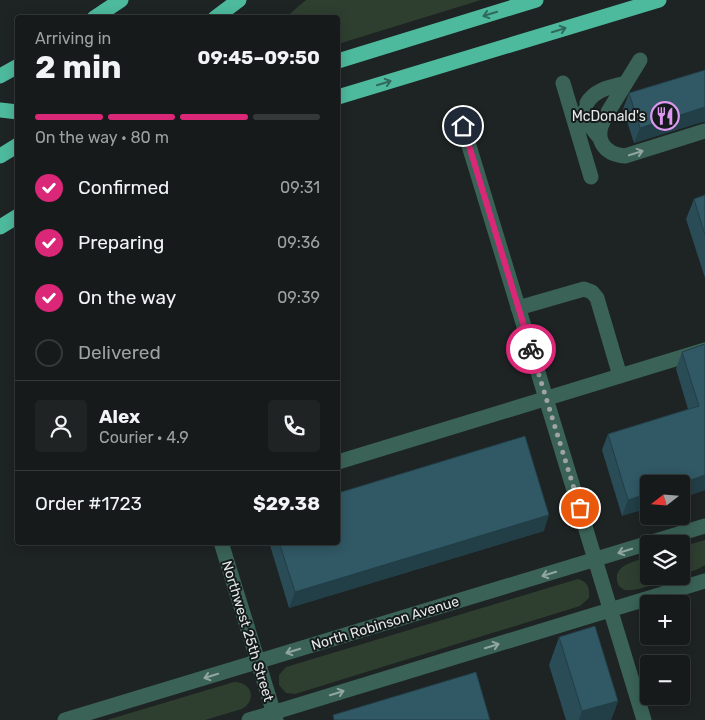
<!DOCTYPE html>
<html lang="en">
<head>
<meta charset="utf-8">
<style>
	body { margin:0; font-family:Rubik,sans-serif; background:#1f2323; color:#f1f3f6; height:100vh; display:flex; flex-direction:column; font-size:19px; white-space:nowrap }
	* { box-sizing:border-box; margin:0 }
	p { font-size:16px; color:#9ea1a2 }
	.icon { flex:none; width:28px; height:28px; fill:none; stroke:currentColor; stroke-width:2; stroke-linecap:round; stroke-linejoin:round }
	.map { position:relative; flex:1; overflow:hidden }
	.details { position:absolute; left:15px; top:15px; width:325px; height:530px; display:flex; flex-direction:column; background:#161a1a; border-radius:5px; box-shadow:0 2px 12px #0003,0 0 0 1px #353839 }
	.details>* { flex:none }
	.needle { width:32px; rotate:253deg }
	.controls { position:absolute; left:640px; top:475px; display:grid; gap:10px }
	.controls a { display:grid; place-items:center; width:50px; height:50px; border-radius:5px; background:#161a1a; box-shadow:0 2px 12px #0003,0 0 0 1px #353839; font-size:25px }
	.pin { position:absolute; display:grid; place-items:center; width:42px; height:42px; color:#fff; margin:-21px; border:2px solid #fff; border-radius:50%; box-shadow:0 1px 5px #0007 }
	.courier { position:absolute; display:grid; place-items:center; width:50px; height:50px; margin:-25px; border:4px solid #db2777; border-radius:50%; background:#fff; color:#222; box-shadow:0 1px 6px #0007 }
	.head em { font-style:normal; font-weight:700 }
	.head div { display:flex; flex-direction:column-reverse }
	.head { display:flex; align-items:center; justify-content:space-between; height:85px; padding:0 20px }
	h1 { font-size:32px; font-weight:700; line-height:38px }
	.bar { display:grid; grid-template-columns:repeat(4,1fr); gap:8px 5px; align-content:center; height:60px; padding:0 20px }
	.bar i { height:6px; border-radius:4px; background:#353839 }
	.bar .current { background:#db2777 }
	.bar p { grid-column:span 4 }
	.line { display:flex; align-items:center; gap:12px; padding:0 20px; border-top:1px solid #353839 }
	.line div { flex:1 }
	.round { display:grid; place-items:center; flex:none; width:52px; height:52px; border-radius:5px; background:#1f2323 }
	ol { padding:0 20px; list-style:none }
	li { display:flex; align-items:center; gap:15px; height:55px }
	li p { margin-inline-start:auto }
	li .icon { padding:5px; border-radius:50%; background:#db2777; color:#fff; stroke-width:4 }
	li:last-child { color:#9ea1a2 }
	li i { width:28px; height:28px; border:2px solid #353839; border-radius:50% }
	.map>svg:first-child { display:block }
	.green { fill:#2e3f30 }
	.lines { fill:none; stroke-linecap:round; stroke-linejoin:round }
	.minor { stroke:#3a6256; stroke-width:15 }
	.highway { stroke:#4dba9d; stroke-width:15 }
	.wall { fill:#2a4c57 }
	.shaded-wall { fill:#223e47 }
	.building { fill:#315865; stroke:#223e47 }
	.oneway { stroke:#316a5c }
	.oneway2 { stroke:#90a69f }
	.done { stroke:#9fa4a3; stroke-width:5; stroke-dasharray:0 9 }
	.route { stroke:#db2777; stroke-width:6 }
	.labels { text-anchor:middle; stroke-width:4; stroke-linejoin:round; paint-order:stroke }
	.poi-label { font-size:14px; fill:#e5e9e8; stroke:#151a1a; text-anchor:end }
	.street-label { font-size:14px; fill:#e5e9e8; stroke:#151a1a }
</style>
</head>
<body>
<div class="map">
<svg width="705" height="720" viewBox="0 0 705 720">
	<rect width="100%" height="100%" fill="#1e2323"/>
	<path class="green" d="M306 0H481L338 44V18L286 17Z
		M705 540V565L698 569 681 575V547Z
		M649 557V576H677C663 581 641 591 627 590 624 590 620 588 618 584 611 565 636 561 649 557Z
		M578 579C588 582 590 588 589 598L580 606 295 694 286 693 279 685V675L286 667Z
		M234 682C251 682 258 699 242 709L205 720H107Z"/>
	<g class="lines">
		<path class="minor" d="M563 83 591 177
			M587 103C595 89 611 87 626 83
			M585 110 587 122 599 137
			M608 112 640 60
			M605 118C593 138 603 154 625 156L705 131
			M463 126 644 720
			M518 308 584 289 592 292 597 298 620 376
			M338 462 705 350
			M221 542 276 720
			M65 720 705 526
			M249 720 705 581"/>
		<path class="highway" d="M94 18 121 0
			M215 18 239 0
			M338 61 536 0
			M0 76 18 66
			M338 97 659 0
			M0 110 18 112
			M0 156 18 145
			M0 227 18 216"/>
	</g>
	<path class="wall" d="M705 70V122H702L634 143 623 109 629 93Z
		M705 195V278L686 219 694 199Z
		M705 344V490L681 498V484L622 516 602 450 608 434 688 409 676 369 682 352Z
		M544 531 289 608 269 542H338Z
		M559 637 618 701 611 720H566L549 665Z"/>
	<path class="shaded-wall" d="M705 107V122H702L634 143 640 128Z
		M705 475V490L681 498V484H679Z
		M649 493V508L622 516 628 500Z
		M549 515 544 531 289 608 295 592Z
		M618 701 611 720H579L582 711Z"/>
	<path class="building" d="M705 70V107L640 128 629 93Z
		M705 195V235L694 199Z
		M705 344V475L679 484H649V493L628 500 608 434 699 406 682 352Z
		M525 436 549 515 295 592 279 542H338V493Z
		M595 626 618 701 582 711 559 637Z
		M476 672 490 720H334L333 715Z"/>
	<defs><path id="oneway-shaft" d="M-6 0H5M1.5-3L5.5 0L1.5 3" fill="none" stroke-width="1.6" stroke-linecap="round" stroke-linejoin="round" transform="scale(1.25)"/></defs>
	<g class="oneway">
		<use href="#oneway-shaft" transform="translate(490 14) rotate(163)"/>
		<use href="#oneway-shaft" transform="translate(559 30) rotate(-17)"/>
		<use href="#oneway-shaft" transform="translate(384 83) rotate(-17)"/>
	</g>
	<g class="oneway2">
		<use href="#oneway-shaft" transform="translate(636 153) rotate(-17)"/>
		<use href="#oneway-shaft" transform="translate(625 551) rotate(163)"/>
		<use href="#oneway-shaft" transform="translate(549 574) rotate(163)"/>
		<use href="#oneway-shaft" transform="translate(492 646) rotate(-17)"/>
		<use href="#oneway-shaft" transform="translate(293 651) rotate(163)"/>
		<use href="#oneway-shaft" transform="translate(211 676) rotate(163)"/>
		<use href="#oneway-shaft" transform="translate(337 693) rotate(-17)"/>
	</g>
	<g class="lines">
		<path class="done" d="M531 349 580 508"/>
		<path class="route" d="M463 126 531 349"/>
	</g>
	<defs>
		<symbol id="restaurant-ring" viewBox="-11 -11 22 22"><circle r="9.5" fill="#151a1a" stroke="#de98f2" stroke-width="1.5"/><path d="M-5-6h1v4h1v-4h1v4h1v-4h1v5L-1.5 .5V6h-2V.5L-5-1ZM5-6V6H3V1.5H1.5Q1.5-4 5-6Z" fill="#de98f2"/></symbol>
	</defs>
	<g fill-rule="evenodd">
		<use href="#restaurant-ring" x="649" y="100" width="32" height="32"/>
	</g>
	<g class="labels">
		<g class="poi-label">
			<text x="646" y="121">McDonald's</text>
		</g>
		<g class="street-label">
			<text transform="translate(385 623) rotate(-17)" y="5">North Robinson Avenue</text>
			<text transform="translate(248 631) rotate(73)" y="5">Northwest 25th Street</text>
		</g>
	</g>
</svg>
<div class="controls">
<a><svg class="needle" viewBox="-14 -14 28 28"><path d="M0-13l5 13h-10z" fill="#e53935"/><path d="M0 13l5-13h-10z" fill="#9ea1a2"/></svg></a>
<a><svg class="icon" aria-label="layers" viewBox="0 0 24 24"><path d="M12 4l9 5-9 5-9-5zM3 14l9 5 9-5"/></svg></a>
<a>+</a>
<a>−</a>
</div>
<div class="pin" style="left:580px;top:508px;background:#ea580c"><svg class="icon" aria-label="bag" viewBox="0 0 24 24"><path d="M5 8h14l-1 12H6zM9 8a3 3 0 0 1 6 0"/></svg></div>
<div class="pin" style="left:463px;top:126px;background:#1f2937"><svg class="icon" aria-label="home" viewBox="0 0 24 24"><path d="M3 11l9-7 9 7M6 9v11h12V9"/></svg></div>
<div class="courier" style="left:531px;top:349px"><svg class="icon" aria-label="bike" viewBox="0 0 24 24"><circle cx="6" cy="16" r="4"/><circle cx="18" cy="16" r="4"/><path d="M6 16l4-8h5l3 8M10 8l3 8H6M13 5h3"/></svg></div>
<section class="details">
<div class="head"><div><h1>2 min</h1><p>Arriving in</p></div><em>09:45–09:50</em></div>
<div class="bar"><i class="current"></i><i class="current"></i><i class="current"></i><i></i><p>On the way · 80 m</p></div>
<ol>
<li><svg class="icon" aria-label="check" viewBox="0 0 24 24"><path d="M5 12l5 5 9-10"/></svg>Confirmed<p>09:31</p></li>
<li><svg class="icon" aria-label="check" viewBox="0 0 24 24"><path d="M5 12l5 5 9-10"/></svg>Preparing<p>09:36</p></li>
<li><svg class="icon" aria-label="check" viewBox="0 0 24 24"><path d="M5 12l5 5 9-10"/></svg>On the way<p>09:39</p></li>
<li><i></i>Delivered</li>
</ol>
<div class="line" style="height:90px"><a class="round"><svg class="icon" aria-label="person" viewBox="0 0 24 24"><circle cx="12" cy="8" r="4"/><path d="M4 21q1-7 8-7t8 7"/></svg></a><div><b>Alex</b><p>Courier · 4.9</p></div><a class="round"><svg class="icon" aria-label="phone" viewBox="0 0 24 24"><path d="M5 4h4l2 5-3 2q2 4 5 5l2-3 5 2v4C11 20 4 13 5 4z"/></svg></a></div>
<div class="line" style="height:65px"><div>Order #1723</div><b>$29.38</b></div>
</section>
</div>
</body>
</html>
